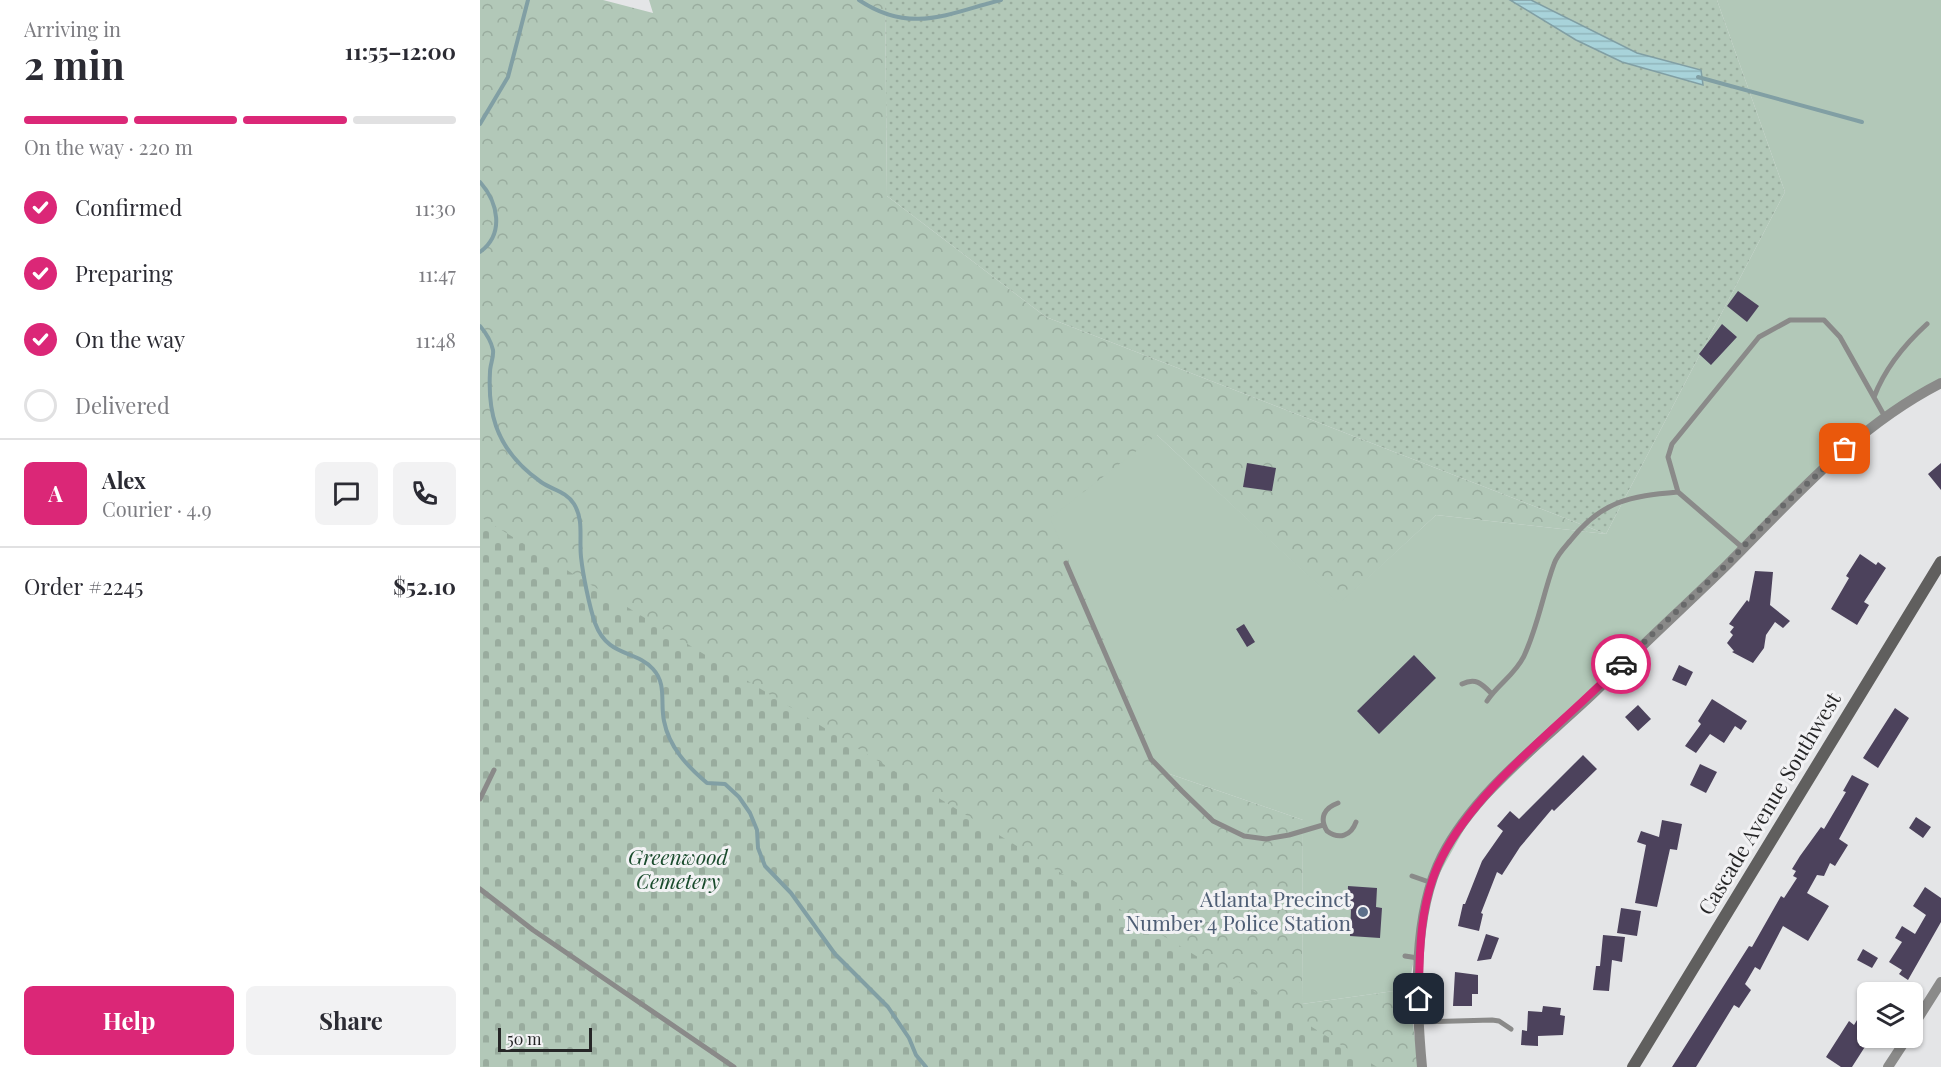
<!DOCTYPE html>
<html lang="en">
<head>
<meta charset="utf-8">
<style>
	body { margin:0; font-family:"Playfair Display",serif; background:#f2f2f3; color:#2b2b33; height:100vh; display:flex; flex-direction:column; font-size:22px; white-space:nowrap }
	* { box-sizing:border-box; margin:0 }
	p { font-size:20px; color:#7c7c81 }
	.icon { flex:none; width:33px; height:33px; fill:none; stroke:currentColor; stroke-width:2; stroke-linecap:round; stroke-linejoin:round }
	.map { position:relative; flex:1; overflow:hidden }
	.panel { display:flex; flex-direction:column; background:#fff; width:480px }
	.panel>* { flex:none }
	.tools { position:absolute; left:1377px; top:982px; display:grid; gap:12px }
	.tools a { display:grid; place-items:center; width:66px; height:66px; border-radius:9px; background:#fff; box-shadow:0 2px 4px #0004; font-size:30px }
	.scale { position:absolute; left:18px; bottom:15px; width:94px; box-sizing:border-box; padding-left:6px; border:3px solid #262627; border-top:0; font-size:16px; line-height:21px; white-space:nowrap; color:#262627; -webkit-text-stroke:4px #f2f2f4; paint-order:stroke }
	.pin { position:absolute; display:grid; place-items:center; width:51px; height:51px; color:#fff; margin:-26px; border-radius:12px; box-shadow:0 3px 9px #0006 }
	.courier { position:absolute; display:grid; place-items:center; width:60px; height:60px; margin:-30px; border:4px solid #db2777; border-radius:50%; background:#fff; color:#222; box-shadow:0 2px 8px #0007 }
	.overview em { font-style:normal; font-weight:700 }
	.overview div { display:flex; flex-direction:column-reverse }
	.overview { display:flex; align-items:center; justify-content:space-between; height:102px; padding:0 24px }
	h1 { font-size:39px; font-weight:700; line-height:45px }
	.bar { display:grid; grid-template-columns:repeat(4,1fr); gap:9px 6px; align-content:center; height:72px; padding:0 24px }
	.bar i { height:8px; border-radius:4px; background:#e1e1e2 }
	.bar .current { background:#db2777 }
	.bar p { grid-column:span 4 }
	.line { display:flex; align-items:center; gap:15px; padding:0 24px; border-top:2px solid #e1e1e2 }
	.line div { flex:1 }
	.round { display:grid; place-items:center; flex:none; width:63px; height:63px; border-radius:9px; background:#f2f2f3 }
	ol { padding:0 24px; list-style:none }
	li { display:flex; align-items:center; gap:18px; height:66px }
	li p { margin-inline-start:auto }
	li .icon { padding:6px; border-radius:50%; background:#db2777; color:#fff; stroke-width:4 }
	li:last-child { color:#7c7c81 }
	li i { width:33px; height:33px; border:3px solid #e1e1e2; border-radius:50% }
	.button { display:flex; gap:12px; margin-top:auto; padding:12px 24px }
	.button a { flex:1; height:69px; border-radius:9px; background:#db2777; color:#fff; font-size:24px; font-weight:700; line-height:69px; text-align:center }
	.button a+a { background:#f2f2f3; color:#2b2b33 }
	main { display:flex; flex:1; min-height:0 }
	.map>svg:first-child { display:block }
	.grass { fill:url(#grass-dots) }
	.forest { fill:url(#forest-crowns) }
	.cemetery { fill:url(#cemetery-stones) }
	.park { fill:#b2c8b8 }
	.water { fill:url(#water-rules); stroke:#819fa4; stroke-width:1.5 }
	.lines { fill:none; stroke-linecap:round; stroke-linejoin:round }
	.stream { stroke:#819fa4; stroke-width:4 }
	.building { fill:#4c425c }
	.service { stroke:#8a8a89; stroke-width:5 }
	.minor { stroke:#8a8a89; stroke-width:10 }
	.secondary { stroke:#605f5e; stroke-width:12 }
	.done { stroke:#68696a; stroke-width:6; stroke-dasharray:0 10.8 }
	.route { stroke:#db2777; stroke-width:8 }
	.service-dot { fill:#5c6f8a; stroke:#f2f2f4; stroke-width:2 }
	.labels { text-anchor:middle; stroke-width:6; stroke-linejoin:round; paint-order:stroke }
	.street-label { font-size:21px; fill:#262627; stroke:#f2f2f4 }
	.park-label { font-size:21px; font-style:italic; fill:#194b2c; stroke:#f2f2f4 }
	.service-label { font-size:21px; fill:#4e5e75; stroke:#f2f2f4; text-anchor:end }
</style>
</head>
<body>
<main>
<section class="panel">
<div class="overview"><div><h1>2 min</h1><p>Arriving in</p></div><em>11:55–12:00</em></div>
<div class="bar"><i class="current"></i><i class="current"></i><i class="current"></i><i></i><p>On the way · 220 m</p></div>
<ol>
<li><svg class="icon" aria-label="check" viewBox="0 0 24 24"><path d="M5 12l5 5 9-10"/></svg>Confirmed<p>11:30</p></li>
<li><svg class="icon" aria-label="check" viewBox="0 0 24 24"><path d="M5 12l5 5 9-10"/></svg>Preparing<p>11:47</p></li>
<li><svg class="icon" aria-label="check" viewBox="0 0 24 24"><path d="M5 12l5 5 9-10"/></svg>On the way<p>11:48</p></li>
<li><i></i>Delivered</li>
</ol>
<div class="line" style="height:108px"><b class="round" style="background:#db2777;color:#fff">A</b><div><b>Alex</b><p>Courier · 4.9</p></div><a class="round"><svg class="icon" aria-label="chat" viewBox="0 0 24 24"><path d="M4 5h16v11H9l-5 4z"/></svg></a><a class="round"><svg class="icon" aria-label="phone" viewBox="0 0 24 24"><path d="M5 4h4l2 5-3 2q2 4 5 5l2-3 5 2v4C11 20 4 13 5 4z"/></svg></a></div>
<div class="line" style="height:78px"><div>Order #2245</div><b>$52.10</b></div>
<div class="button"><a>Help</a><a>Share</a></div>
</section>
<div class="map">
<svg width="1461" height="1067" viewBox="0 0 1461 1067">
	<defs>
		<pattern id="grass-dots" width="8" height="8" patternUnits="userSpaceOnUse" patternTransform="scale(1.5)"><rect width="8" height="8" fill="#b2c8b8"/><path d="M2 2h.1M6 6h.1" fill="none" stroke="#99ac9e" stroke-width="1.8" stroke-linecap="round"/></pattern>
		<pattern id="forest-crowns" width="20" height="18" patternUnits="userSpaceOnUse" patternTransform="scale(1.5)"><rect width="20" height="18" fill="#b2c8b8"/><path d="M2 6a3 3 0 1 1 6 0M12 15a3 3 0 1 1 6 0" fill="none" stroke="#99ac9e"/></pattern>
		<pattern id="cemetery-stones" width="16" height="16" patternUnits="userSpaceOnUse" patternTransform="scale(1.5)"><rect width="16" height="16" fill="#b2c8b8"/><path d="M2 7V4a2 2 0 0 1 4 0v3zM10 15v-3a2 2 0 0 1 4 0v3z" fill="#99ac9e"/></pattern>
		<pattern id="water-rules" width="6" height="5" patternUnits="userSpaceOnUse" patternTransform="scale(1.5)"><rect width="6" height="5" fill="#a8d3da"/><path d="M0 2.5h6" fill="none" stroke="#90b5bb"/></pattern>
	</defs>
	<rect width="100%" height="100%" fill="#e4e5e7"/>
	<path class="grass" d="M405 0H1237L1305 192 1126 534 566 317 407 196Z"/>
	<path class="forest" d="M0 0H123L173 13 169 0H405L407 196 566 317 1126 534 956 515 859 605 677 435 681 771 823 820 822 1004 928 989 939 1067H413L0 835Z"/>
	<path class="cemetery" d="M0 515 2 518 897 1067H0Z"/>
	<path class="park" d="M1237 0H1461V381L1346 467 992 815 947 896 928 989 822 1004 823 820 681 771 570 518 677 435 859 604 956 515 1126 534 1305 192Z"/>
	<path class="water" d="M1030 0H1051L1157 53 1221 70 1223 85 1142 62 1096 40Z"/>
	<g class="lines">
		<path class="stream" d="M379 0C431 35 469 13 521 0
			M1218 77 1382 122
			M0 124 28 77 48 0
			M0 182C18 202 25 234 0 252
			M0 326C6 333 11 341 13 350 14 357 10 365 10 372 9 390 10 409 16 426 24 449 41 468 61 482 72 490 86 491 94 504 104 520 99 538 101 557 103 575 109 605 115 623 128 658 155 649 173 669 187 684 180 703 184 721 189 747 207 766 227 783L245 784 259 797 270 813 277 830 278 848 285 866 311 893 355 954 408 1007 429 1038 436 1055 446 1067"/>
	</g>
	<path class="building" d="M1258 291 1279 306 1267 322 1247 306Z
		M1242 324 1257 337 1231 365 1219 354Z
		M767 463 796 468 792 491 763 487Z
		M1461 463V490L1448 474Z
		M1380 554 1396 565 1398 562 1406 568 1384 602 1389 605 1377 625 1351 609 1369 578 1366 576Z
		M1275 571 1293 572 1290 605 1310 621 1303 628 1295 622 1286 635 1284 648 1273 663 1252 652 1254 651 1247 643 1253 635 1250 632 1254 627 1249 624 1267 600 1269 602Z
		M764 624 775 642 767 647 756 629Z
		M934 655 956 678 899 734 877 711Z
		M1199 665 1213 672 1206 686 1192 680Z
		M1232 699 1267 721 1261 730 1255 726 1244 743 1230 734 1216 753 1205 746 1221 724 1218 721Z
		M1158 705 1171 719 1158 731 1145 717Z
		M1415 708 1429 718 1398 768 1383 758Z
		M1103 755 1117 769 1074 811 1072 809 1040 847 1022 875 1017 872 1001 913 1003 914 999 931 978 926 983 904H985L1002 861 1023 831 1017 826 1030 811 1039 819Z
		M1220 764 1237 772 1226 793 1210 785Z
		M1372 775 1389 784 1359 839 1368 845 1355 866 1350 863 1344 876 1337 875 1327 893 1349 906 1328 941 1303 926 1280 970 1275 967 1265 984 1271 990 1259 1008 1254 1005 1216 1067H1192L1269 946 1272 947 1301 896 1304 898 1317 878 1313 876 1316 871 1312 869 1320 856 1341 827 1344 829 1366 792 1363 791Z
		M1436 817 1451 827 1443 838 1429 828Z
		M1182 820 1202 824 1197 850 1190 849 1177 907 1155 903 1166 845 1157 842 1161 831 1179 837Z
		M868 886 897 888 896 907 902 908 900 938 870 936 871 910H867Z
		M1445 887 1461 898V922L1428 980 1419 974 1422 970 1409 962 1422 942 1415 938 1422 926 1435 934 1446 915 1433 906Z
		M1141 908 1161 911 1157 936 1137 933Z
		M1006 934 1019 938 1011 959 997 961Z
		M1123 935 1145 937 1142 962 1132 960 1129 991 1113 990 1116 966H1120Z
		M1383 949 1398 958 1392 968 1377 960Z
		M975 972 998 975V994H992V1006H973Z
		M1388 1002V1042L1372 1067H1361L1346 1057 1369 1021 1374 1025Z
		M1063 1006 1081 1008 1080 1015 1085 1016 1083 1035 1058 1036V1046L1041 1045 1042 1030 1047 1031 1048 1011 1062 1012Z"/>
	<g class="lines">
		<path class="service" d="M1394 397C1405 368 1425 344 1447 324
			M1198 492 1188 457 1192 444 1279 337 1310 320H1344L1360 337 1405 417
			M586 563 671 759 702 791 733 821 764 836 786 839 809 835 843 825
			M982 684C996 677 1002 684 1012 694
			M1007 701C1018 684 1035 675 1044 656 1058 626 1063 594 1074 564 1077 555 1084 548 1090 541 1121 501 1150 496 1198 492L1263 548
			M0 799 14 770
			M858 803C844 808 839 818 847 831 859 840 871 836 876 822
			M932 876 952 883
			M0 889 53 930 254 1067
			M925 956 938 958
			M939 1022 1012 1020 1019 1021 1031 1029"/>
		<path class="minor" d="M1432 1028 1461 982
			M942 1067C936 1003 932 915 962 856 996 790 1063 742 1116 691 1159 648 1204 607 1247 565 1314 498 1375 427 1461 383
			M1408 1067 1427 1038"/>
		<path class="secondary" d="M1153 1067 1461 562"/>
	</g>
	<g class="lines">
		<path class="done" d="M1141 664 1247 564 1294 514 1365 449"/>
		<path class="route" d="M939 999C939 952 940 899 962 857 998 785 1085 723 1141 664"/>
	</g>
	<circle class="service-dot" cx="883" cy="912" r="6"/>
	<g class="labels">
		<g class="street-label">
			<text transform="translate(1290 804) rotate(-59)" y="7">Cascade Avenue Southwest</text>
		</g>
		<g class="park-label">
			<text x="198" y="865">Greenwood<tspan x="198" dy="24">Cemetery</tspan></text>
		</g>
		<g class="service-label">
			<text x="871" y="907">Atlanta Precinct<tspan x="871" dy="24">Number 4 Police Station</tspan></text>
		</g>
	</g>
</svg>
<div class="tools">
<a><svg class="icon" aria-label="layers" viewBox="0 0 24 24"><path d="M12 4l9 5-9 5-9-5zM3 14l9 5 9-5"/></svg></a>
</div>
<div class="scale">50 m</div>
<div class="pin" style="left:1365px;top:449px;background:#ea580c"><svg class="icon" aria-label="bag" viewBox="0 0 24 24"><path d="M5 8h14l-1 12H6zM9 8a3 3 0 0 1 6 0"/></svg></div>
<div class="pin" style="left:939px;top:999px;background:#1f2937"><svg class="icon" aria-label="home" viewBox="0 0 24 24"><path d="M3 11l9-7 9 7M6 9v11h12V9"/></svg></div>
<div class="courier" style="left:1141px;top:664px"><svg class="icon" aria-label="car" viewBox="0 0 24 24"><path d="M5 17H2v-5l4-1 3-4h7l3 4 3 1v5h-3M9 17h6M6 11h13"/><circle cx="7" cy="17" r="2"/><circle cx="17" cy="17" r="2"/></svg></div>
</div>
</main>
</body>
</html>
